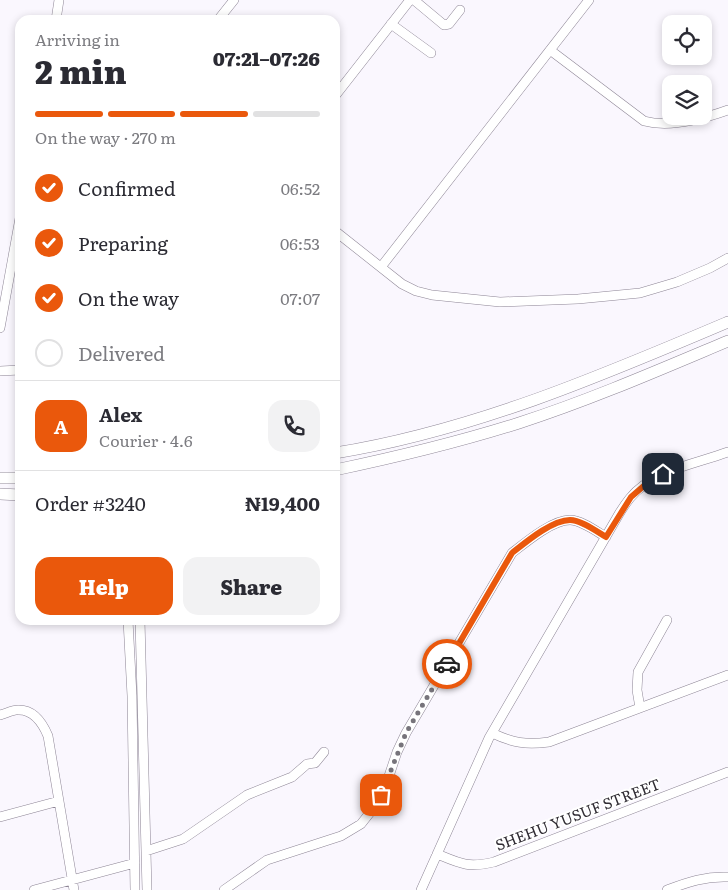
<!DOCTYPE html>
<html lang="en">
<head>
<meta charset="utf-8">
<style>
	body { margin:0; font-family:Literata,serif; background:#f2f2f3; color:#2b2b33; height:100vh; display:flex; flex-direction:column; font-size:19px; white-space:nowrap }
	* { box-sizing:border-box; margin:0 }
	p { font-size:16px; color:#7c7c81 }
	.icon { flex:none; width:28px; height:28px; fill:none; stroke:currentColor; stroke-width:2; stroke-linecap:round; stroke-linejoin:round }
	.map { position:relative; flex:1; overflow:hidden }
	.panel { position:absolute; left:15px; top:15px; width:325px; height:610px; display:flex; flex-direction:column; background:#fff; border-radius:15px; box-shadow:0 2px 8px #0003 }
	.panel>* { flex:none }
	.tools { position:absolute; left:662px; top:15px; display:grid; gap:10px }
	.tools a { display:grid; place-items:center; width:50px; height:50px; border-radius:10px; background:#fff; box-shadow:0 2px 8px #0003; font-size:25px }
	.pin { position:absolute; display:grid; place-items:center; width:42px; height:42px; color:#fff; margin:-21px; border-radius:10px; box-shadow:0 2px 8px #0006 }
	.courier { position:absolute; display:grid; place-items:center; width:50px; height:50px; margin:-25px; border:4px solid #ea580c; border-radius:50%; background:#fff; color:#222; box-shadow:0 1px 6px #0007 }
	.summary em { font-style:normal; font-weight:800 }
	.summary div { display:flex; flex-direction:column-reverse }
	.summary { display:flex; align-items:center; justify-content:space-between; height:85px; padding:0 20px }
	h1 { font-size:32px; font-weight:800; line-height:38px }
	.bar { display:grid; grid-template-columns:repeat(4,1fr); gap:8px 5px; align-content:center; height:60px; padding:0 20px }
	.bar i { height:6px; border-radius:4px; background:#e1e1e2 }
	.bar .current { background:#ea580c }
	.bar p { grid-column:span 4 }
	.line { display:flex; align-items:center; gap:12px; padding:0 20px; border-top:1px solid #e1e1e2 }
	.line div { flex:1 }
	.round { display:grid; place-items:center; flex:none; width:52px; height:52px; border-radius:15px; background:#f2f2f3 }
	ol { padding:0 20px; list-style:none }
	li { display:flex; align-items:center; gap:15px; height:55px }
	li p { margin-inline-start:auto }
	li .icon { padding:5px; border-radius:50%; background:#ea580c; color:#fff; stroke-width:4 }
	li:last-child { color:#7c7c81 }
	li i { width:28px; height:28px; border:2px solid #e1e1e2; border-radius:50% }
	.cta { display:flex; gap:10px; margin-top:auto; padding:10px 20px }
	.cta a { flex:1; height:58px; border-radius:15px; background:#ea580c; color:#fff; font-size:20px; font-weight:800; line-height:58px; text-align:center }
	.cta a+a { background:#f2f2f3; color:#2b2b33 }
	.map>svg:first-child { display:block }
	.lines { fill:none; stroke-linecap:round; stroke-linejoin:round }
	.minor-casing { stroke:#8d8595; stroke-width:10 }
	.major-casing { stroke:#8d8595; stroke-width:12 }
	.minor { stroke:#fff; stroke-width:9 }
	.major { stroke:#fff; stroke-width:11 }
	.done { stroke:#77747b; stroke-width:5; stroke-dasharray:0 9 }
	.route { stroke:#ea580c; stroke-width:6 }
	.labels { text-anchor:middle; stroke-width:4; stroke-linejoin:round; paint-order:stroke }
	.street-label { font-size:15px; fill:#312d34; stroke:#fff }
</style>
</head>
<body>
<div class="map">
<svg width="728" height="890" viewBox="0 0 728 890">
	<rect width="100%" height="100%" fill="#faf7fe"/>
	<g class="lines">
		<defs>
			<path id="minor" d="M414 0 444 25 449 24 460 10
				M56 20 59 0
				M218 20 234 0
				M391 24 431 53
				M550 50 644 121C670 128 703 119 728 110
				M335 96 410 0
				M335 231 402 284 416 291 432 295 500 302 578 299 640 293 677 282 710 268 728 258
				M381 267 589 0
				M0 328 20 218
				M0 371 20 370
				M128 620 132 696 135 890
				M140 620 147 890
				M640 708 637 690 638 672 667 620
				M0 715C5 714 14 709 19 710 34 710 43 724 48 736L74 890
				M492 733C513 743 526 745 549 742L728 675
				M0 817 59 801
				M146 851 183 839 247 795 292 777 307 764 315 763 324 752
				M437 854C461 864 468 868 494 862L728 772
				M34 890 135 863
				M224 890 267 860 341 836 361 824 376 805 386 785 397 752 406 733 512 553C526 542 552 520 570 520 581 520 596 531 606 537
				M421 890 489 738 619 514C622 509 626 503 630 498 653 470 696 464 728 452
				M667 890C688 882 706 876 728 877"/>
			<path id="major" d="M335 453C472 431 601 376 728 322
				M335 470C397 457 459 442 519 423 590 400 659 370 728 341
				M0 478H20
				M0 494 20 495"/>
		</defs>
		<use href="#minor" class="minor-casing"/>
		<use href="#major" class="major-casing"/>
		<use href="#minor" class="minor"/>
		<use href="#major" class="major"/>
	</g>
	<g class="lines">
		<path class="done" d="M381 795 406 733 447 664"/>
		<path class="route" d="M447 664 512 553C526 542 552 520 570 520 581 520 596 531 606 537L631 497 646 484 663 474"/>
	</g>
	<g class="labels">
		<g class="street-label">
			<text transform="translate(578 815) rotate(-21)" y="5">SHEHU YUSUF STREET</text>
		</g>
	</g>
</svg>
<div class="tools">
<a><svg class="icon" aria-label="locate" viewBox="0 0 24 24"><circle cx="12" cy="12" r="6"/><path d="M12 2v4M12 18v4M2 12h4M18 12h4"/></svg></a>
<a><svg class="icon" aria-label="layers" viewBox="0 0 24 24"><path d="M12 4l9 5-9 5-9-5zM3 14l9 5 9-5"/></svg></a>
</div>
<div class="pin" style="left:381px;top:795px;background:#ea580c"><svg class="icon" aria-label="bag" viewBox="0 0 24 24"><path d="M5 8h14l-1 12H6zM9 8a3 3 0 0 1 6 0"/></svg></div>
<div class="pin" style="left:663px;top:474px;background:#1f2937"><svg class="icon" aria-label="home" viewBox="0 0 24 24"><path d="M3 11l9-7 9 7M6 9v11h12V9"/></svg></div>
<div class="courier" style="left:447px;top:664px"><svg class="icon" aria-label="car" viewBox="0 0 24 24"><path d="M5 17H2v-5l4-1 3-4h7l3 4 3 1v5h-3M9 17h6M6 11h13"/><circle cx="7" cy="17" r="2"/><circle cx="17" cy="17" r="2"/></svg></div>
<section class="panel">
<div class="summary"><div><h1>2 min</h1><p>Arriving in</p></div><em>07:21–07:26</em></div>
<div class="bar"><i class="current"></i><i class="current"></i><i class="current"></i><i></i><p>On the way · 270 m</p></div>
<ol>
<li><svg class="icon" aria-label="check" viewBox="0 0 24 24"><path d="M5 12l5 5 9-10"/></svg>Confirmed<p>06:52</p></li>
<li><svg class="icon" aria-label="check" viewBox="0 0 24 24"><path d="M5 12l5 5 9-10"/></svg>Preparing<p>06:53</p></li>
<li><svg class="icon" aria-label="check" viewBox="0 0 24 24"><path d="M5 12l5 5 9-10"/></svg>On the way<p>07:07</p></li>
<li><i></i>Delivered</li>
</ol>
<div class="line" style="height:90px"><b class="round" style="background:#ea580c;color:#fff">A</b><div><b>Alex</b><p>Courier · 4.6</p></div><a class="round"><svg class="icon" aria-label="phone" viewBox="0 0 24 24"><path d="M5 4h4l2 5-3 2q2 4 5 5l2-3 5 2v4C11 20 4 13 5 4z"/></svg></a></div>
<div class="line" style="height:65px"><div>Order #3240</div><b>₦19,400</b></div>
<div class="cta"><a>Help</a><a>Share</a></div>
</section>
</div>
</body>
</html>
